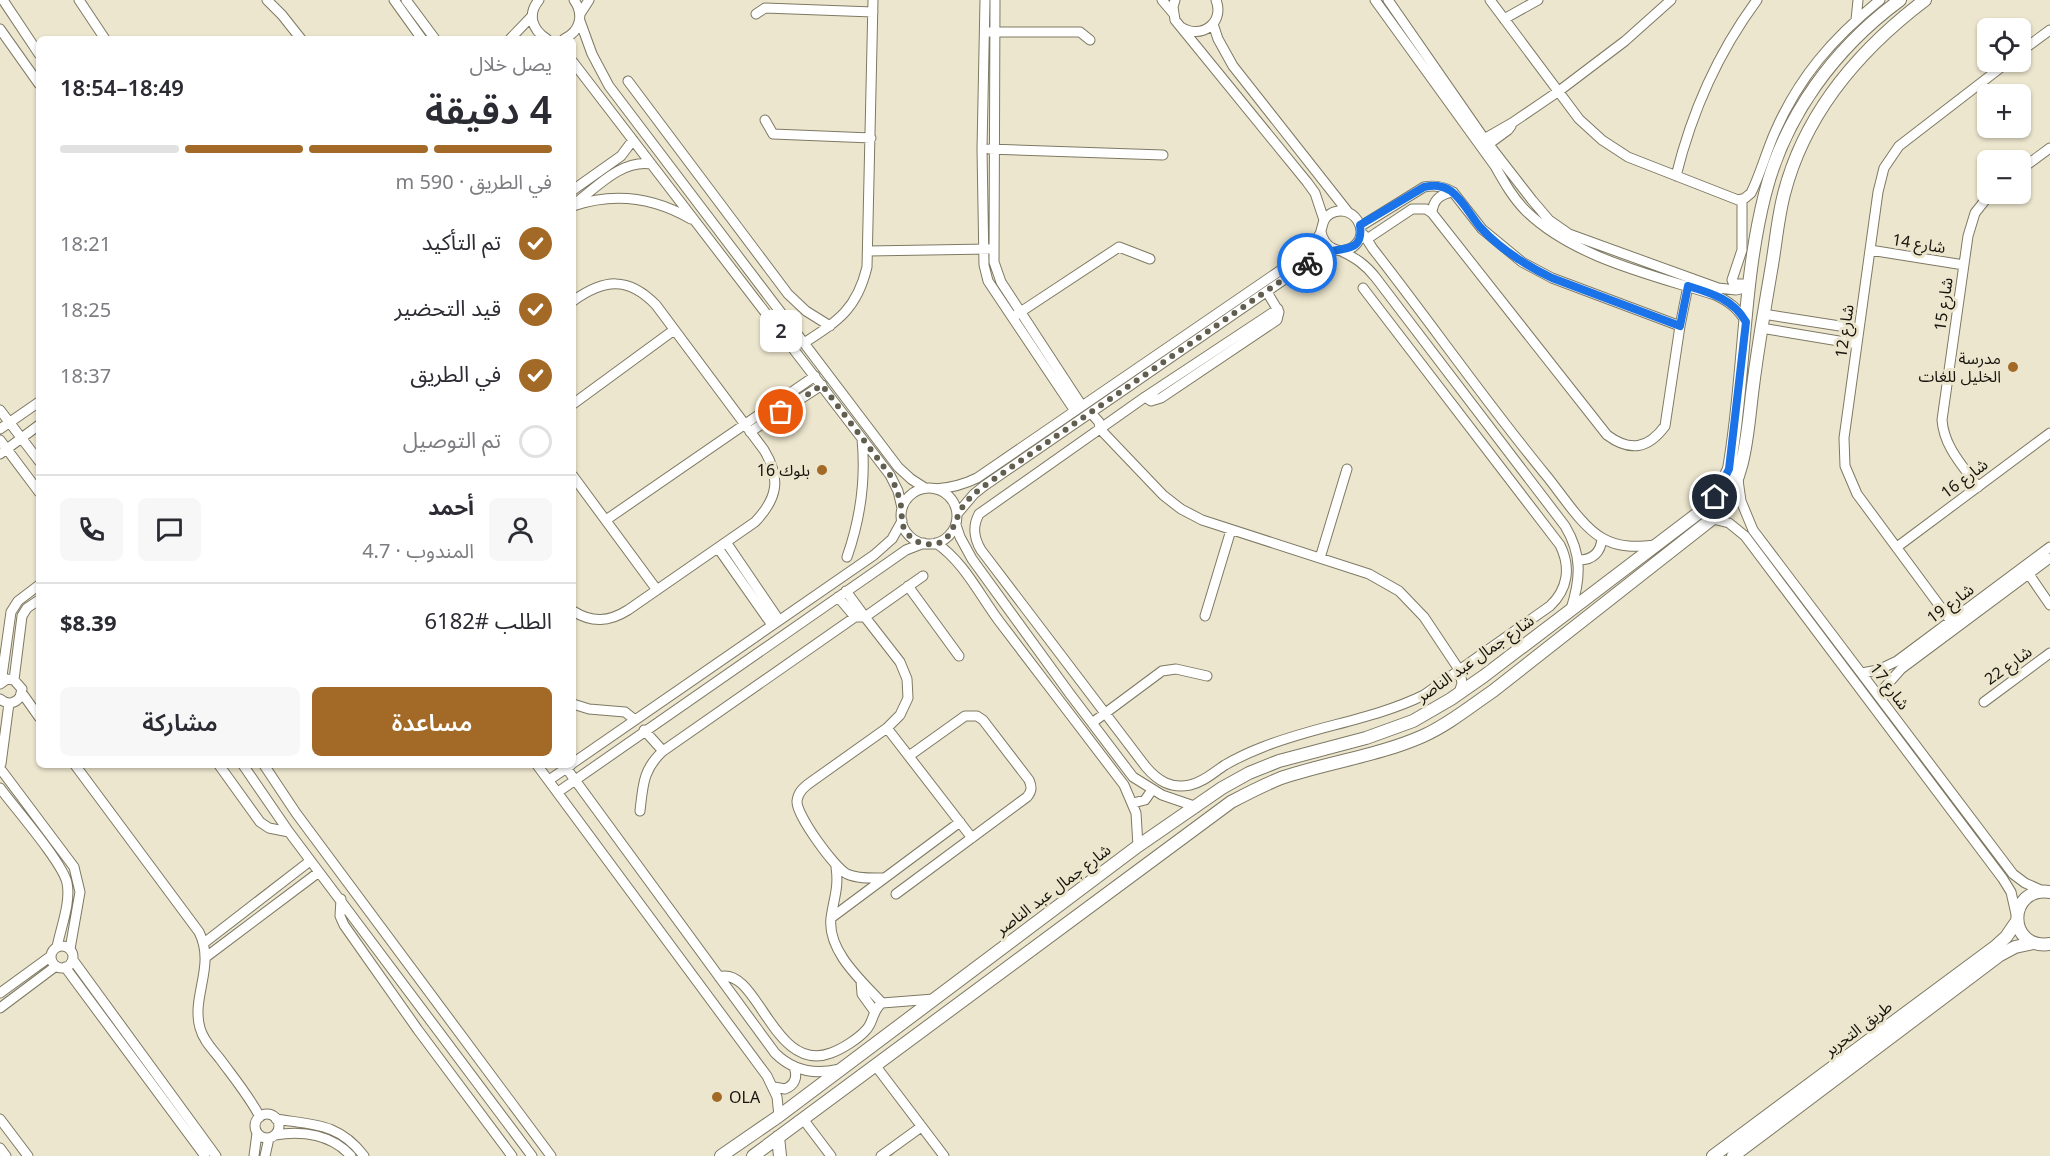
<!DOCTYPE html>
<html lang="ar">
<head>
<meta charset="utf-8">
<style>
	body { margin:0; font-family:"Noto Sans","Noto Sans Arabic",sans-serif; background:#f7f7f7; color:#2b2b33; direction:rtl; height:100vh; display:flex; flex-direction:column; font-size:22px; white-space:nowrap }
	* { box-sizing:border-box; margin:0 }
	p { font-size:20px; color:#7c7c81 }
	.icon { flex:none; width:33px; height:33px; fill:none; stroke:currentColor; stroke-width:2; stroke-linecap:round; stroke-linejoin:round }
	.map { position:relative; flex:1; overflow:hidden; direction:ltr }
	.drawer { position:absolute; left:36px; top:36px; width:540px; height:732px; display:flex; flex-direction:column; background:#fff; border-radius:9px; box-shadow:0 2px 4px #0004; direction:rtl }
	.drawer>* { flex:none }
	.controls { position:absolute; left:1977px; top:18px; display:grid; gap:12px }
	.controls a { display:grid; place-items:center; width:54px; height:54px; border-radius:9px; background:#fff; box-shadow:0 2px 4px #0004; font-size:30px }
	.pin { position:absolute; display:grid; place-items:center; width:51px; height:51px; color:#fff; margin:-26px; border:3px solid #fff; border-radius:50%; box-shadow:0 2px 6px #0007 }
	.courier { position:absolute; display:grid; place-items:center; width:60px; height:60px; margin:-30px; border:4px solid #1a73e8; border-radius:50%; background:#fff; color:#222; box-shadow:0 2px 8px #0007 }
	.bubble { position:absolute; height:42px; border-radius:9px; background:#fff; box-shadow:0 2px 4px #0004; font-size:20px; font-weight:600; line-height:42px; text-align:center; direction:rtl }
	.head em { font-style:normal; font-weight:600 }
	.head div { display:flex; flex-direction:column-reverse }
	.head { display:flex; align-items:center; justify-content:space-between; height:102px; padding:0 24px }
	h1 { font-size:39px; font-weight:600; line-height:45px }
	.bar { display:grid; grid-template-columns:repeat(4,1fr); gap:9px 6px; align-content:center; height:72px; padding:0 24px }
	.bar i { height:8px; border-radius:4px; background:#e1e1e2 }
	.bar .on { background:#a26a26 }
	.bar p { grid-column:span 4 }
	.line { display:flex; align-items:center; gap:15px; padding:0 24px; border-top:2px solid #e1e1e2 }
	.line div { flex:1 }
	.round { display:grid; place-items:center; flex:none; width:63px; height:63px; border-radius:9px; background:#f7f7f7 }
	ol { padding:0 24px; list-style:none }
	li { display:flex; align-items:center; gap:18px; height:66px }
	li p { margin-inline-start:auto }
	li .icon { padding:6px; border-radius:50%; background:#a26a26; color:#fff; stroke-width:4 }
	li:last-child { color:#7c7c81 }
	li i { width:33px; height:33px; border:3px solid #e1e1e2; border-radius:50% }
	.cta { display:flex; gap:12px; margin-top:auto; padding:12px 24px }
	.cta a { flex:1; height:69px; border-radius:9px; background:#a26a26; color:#fff; font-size:24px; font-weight:600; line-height:69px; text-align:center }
	.cta a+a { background:#f7f7f7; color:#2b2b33 }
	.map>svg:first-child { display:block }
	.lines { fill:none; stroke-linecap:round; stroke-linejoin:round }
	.street-tunnel { stroke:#ccc6b1; stroke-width:9; stroke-dasharray:9 4.5; stroke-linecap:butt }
	.street-casing { stroke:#7e7963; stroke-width:11 }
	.secondary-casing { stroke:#7e7963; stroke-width:14 }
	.street { stroke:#fff; stroke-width:9 }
	.secondary { stroke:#fff; stroke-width:12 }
	.done { stroke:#615e50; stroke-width:6; stroke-dasharray:0 10.8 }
	.route { stroke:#1a73e8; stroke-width:8 }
	.poi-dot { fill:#a26a26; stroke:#ece6ce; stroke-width:2 }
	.labels { text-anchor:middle; stroke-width:6; stroke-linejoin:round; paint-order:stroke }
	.street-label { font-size:16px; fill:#16140c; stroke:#ece6ce }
	.poi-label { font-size:16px; fill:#16140c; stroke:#ece6ce; text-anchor:end }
</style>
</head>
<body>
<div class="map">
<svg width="2050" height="1156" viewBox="0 0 2050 1156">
	<rect width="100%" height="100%" fill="#ece6ce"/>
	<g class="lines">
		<path class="street-tunnel" d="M891 1155 892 1156"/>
		<defs>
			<path id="street" d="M3 0 39 54
				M79 0 105 39
				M267 0 282 15 301 39
				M394 0 422 39
				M406 0 435 39
				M539 0C527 14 532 30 547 39
				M985 0 982 149 984 265 988 281 1075 411
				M995 0 994 262 1001 282 1082 406
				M1162 0 1173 13
				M1175 0 1173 7 1175 20 1307 182 1315 193 1324 220
				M1375 0 1495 166C1504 182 1513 198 1526 211 1574 258 1653 275 1715 295 1728 301 1738 308 1746 322
				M1388 0 1483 137 1532 200 1549 220 1569 234 1718 288 1736 290 1749 287
				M1490 0 1579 119 1602 140 1628 157 1738 200 1745 198 1751 193C1761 173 1766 152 1775 132 1799 77 1833 38 1880 0
				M580 14 589 0
				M756 14 765 8 873 12
				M1504 19 1538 0
				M1856 20 1858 0
				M580 21 592 54 609 86 898 467 911 479 925 488
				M1213 24 1218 39 1233 66 1348 212
				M1181 27C1201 40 1225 23 1216 0
				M0 29 39 84
				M990 32H1080L1090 40
				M510 39 532 16
				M564 39C581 31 584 14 574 0
				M2020 52 2050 30
				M573 62 890 475 898 491 902 508
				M628 81 788 294 806 311 830 326
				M765 120 773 134 871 138
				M1484 139 1512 123 1559 91 1625 41 1671 0
				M1489 144 1508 130 1511 126
				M989 149 1163 155
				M2020 170 2050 148
				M1676 176C1692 111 1717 54 1757 0
				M573 190 621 156 633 140
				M1742 199V250L1732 280 1734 284H1743
				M577 202C599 185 622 160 651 164
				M573 206C614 192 653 197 691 219
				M1432 213C1433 200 1440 194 1453 192
				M1361 226 1424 187C1435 185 1443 186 1453 192L1482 229 1522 262 1552 278 1680 326
				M1364 235 1373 249C1431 323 1485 401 1545 474 1561 493 1581 526 1602 538 1619 548 1637 547 1656 545
				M1367 239 1412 209H1426L1432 213 1607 435C1630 452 1648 449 1665 426L1680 326 1688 286
				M1870 250 1964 265
				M868 251 989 249
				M1341 251C1356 258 1366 265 1376 278L1565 526C1582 554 1581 578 1571 609
				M573 301C604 279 628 276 656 305L764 450C781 478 778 498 755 522L628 610C609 622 592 623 573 611
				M1278 309 1145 397 979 514C972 527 974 538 981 550L1146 767C1158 781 1171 789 1190 785 1204 782 1214 772 1225 765 1237 758 1250 752 1263 747 1315 726 1373 720 1424 695L1550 606C1568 589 1571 567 1560 545L1363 288
				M1763 314 1859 329
				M1016 315 1119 247 1150 259
				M1761 328 1857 344
				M804 343C838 321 857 309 867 267L873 0
				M1145 397 1151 401 1161 398 1277 320 1279 312 1267 292
				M573 404 674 330
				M0 410 39 461
				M1091 413 1099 422 1100 429 1163 495 1181 509 1202 520 1369 574 1399 591 1424 617 1460 671 1462 683 1459 693
				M0 429 39 402
				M750 432 822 385
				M0 440 39 492
				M0 454 39 425
				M573 476 657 590
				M1738 480 1741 501 1753 530 2013 874 2025 883 2043 891
				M1978 487C1963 466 1944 447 1942 420L1968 236 1975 213 1990 194
				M901 516a28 28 0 1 1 56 0a28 28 0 1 1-56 0Z
				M935 489C951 488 963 485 977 478L1294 261C1303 253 1314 245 1320 234 1323 226 1322 219 1330 214 1352 201 1373 232 1353 247 1339 256 1324 247 1321 232
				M957 514 974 494 984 486 1311 261 1335 250
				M1713 519 1729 523 1745 536 2003 879 2011 892 2016 914
				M606 520 815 376
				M956 525 960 537 972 559 1070 694 1133 777 1162 795 1197 807
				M726 542 779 620
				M936 543C964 562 979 594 999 621 1041 676 1082 730 1124 785L1136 813 1138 846
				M1897 547 2050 433
				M718 548 772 625
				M847 557C861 517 866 480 862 439
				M1320 558 1347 469
				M1579 560C1593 560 1601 552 1602 538
				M2026 570 2050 605
				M908 586 959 656
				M846 591 865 617 923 576
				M838 597 855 617
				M1205 616 1231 530
				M1956 628 1857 494 1845 466 1844 438 1878 192 1884 168 1899 146 2008 62
				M1862 673 1878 670 1897 661 2050 547
				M14 680 22 616 27 608 39 600
				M1 683 11 612 18 601 39 585
				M0 684 7 679 14 680 22 689 20 697C15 704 7 705 0 699
				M22 693 39 717
				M1878 695 1901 669 2050 558
				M1984 702 2050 653
				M573 704 589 709 625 712 635 720
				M1092 723 1162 671 1176 669 1207 676
				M887 728 972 838
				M644 730 663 751
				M573 763 874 555 892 539 902 521
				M1 764 9 703
				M75 765 199 932C216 966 191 996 200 1028 203 1040 213 1050 220 1059 234 1078 249 1096 260 1117
				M219 765 260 822 269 828 289 832
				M243 765 289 832 532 1156
				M264 765 296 813 551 1156
				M537 765 767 1076 777 1097 779 1116
				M564 765 775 1053C793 1071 815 1075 839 1069
				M2 771 74 867 80 892 70 949
				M549 780 571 765
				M0 788C14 807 63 863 67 883 71 902 61 927 57 947
				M558 792 896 557 906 550 924 543
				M1133 803 1145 800 1152 790
				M640 811C643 785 643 769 663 751L855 617H865L900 662 907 679 908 698 900 715 887 728 811 782C804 787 798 792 797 801 796 815 834 867 847 874 858 879 872 878 884 878
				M836 867C839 888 834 897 831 918 827 951 862 981 882 1003
				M896 894 1027 797C1032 791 1032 787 1029 780L983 720 977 716H965L909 756
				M341 899 340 916 344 925 418 1030 512 1156
				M831 918 960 822
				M204 943 310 861
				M51 957a11 11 0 1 1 22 0a11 11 0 1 1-22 0Z
				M206 957 319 872
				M73 960 216 1156
				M65 967 205 1156
				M719 977C758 965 773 1075 831 1053 842 1049 858 1039 866 1030 874 1022 872 1010 882 1003L934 999
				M861 981 862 994 875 1012
				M0 993 51 956
				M0 1008 56 966
				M875 1065 944 1156
				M774 1087 785 1089C795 1085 798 1077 794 1067
				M255 1126a12 12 0 1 1 24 0a12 12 0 1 1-24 0Z
				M0 1119 28 1156
				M276 1119C314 1125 339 1123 364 1156
				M803 1119 831 1156
				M275 1135C303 1130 332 1135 351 1156
				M0 1148 6 1156
				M254 1156 257 1133
				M265 1156 269 1138
				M881 1156 921 1127"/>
			<path id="secondary" d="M2050 892C2007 886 2006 950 2050 944
				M778 1137 780 1156
				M721 1156 779 1116 1138 846 1222 788 1249 773 1279 761 1366 738 1413 721 1451 699 1484 676 1705 508 1715 497 1729 469C1745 378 1742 284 1765 194 1785 115 1835 48 1900 0
				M753 1156 1231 802C1248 793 1264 785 1281 778 1328 762 1378 756 1423 736 1448 725 1471 706 1493 691L1717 515C1747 478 1747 431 1753 386 1758 346 1765 306 1772 265 1776 241 1778 217 1784 194 1805 112 1859 50 1925 0
				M1713 1156 1996 946 2006 937 2017 921
				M1733 1156 2000 955 2015 947 2033 943"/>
		</defs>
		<use href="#street" class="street-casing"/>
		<use href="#secondary" class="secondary-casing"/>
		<use href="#street" class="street"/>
		<use href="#secondary" class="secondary"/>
	</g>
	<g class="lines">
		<path class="done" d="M781 412 822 385 890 475C895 485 899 495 901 506 903 513 900 521 904 528 907 535 914 541 921 543 954 551 952 520 964 505 970 497 977 491 984 486L1307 263"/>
		<path class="route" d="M1307 263C1315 258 1324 252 1333 251 1350 247 1363 249 1360 225L1424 187C1434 185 1442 185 1451 191 1462 199 1471 216 1480 227 1500 249 1525 265 1552 278L1680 326 1688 286C1711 293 1733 299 1746 322L1729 469 1715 497"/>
	</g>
	<g class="poi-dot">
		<circle cx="2013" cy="367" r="6"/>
		<circle cx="822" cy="470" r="6"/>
		<circle cx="717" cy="1097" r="6"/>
	</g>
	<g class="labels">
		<g class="street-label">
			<text transform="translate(1919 243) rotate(9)" y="6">شارع 14</text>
			<text transform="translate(1943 304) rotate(-82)" y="6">شارع 15</text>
			<text transform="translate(1844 331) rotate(-82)" y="6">شارع 12</text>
			<text transform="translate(1964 478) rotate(-37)" y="6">شارع 16</text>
			<text transform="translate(1950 603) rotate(-37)" y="6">شارع 19</text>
			<text transform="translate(1475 658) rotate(-35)" y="6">شارع جمال عبد الناصر</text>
			<text transform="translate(2008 665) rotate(-36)" y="6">شارع 22</text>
			<text transform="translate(1890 686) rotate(53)" y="6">شارع 17</text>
			<text transform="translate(1053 889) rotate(-37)" y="6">شارع جمال عبد الناصر</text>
			<text transform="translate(1858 1028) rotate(-37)" y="6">طريق التحرير</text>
		</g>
		<g class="poi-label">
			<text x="2001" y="364">مدرسة<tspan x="2001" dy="18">الخليل للغات</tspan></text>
			<text x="810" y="476">بلوك 16</text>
			<text x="729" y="1103" text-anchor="start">OLA</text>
		</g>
	</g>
</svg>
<div class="controls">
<a><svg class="icon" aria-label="locate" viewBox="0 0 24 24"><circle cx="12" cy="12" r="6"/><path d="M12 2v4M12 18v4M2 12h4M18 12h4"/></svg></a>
<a>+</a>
<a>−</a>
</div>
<div class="pin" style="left:781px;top:412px;background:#ea580c"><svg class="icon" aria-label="bag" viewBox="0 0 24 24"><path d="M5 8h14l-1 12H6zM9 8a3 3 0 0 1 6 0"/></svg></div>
<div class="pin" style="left:1715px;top:497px;background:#1f2937"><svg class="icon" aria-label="home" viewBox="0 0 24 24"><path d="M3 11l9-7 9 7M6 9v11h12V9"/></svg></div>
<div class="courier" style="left:1307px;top:263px"><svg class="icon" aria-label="bike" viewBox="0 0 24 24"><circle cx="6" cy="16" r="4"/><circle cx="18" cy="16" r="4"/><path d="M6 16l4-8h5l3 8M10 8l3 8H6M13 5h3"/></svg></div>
<div class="bubble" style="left:760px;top:310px;width:42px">2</div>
<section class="drawer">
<div class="head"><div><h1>4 دقيقة</h1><p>يصل خلال</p></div><em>18:49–18:54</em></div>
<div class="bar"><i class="on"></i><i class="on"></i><i class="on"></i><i></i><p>في الطريق · 590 m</p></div>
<ol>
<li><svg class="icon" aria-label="check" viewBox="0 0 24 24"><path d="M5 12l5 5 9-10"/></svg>تم التأكيد<p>18:21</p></li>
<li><svg class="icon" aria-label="check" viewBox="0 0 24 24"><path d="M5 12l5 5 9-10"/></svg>قيد التحضير<p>18:25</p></li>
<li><svg class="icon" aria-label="check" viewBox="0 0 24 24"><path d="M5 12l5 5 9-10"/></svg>في الطريق<p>18:37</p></li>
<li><i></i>تم التوصيل</li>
</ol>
<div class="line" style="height:108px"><a class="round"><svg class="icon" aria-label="person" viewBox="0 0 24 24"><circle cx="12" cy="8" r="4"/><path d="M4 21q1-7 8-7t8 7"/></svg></a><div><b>أحمد</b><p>المندوب · 4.7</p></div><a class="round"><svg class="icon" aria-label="chat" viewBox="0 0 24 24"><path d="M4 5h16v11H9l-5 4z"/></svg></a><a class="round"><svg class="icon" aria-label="phone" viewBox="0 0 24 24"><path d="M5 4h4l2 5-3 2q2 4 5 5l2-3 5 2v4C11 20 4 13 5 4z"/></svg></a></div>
<div class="line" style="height:78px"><div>الطلب #6182</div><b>$8.39</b></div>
<div class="cta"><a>مساعدة</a><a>مشاركة</a></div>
</section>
</div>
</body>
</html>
